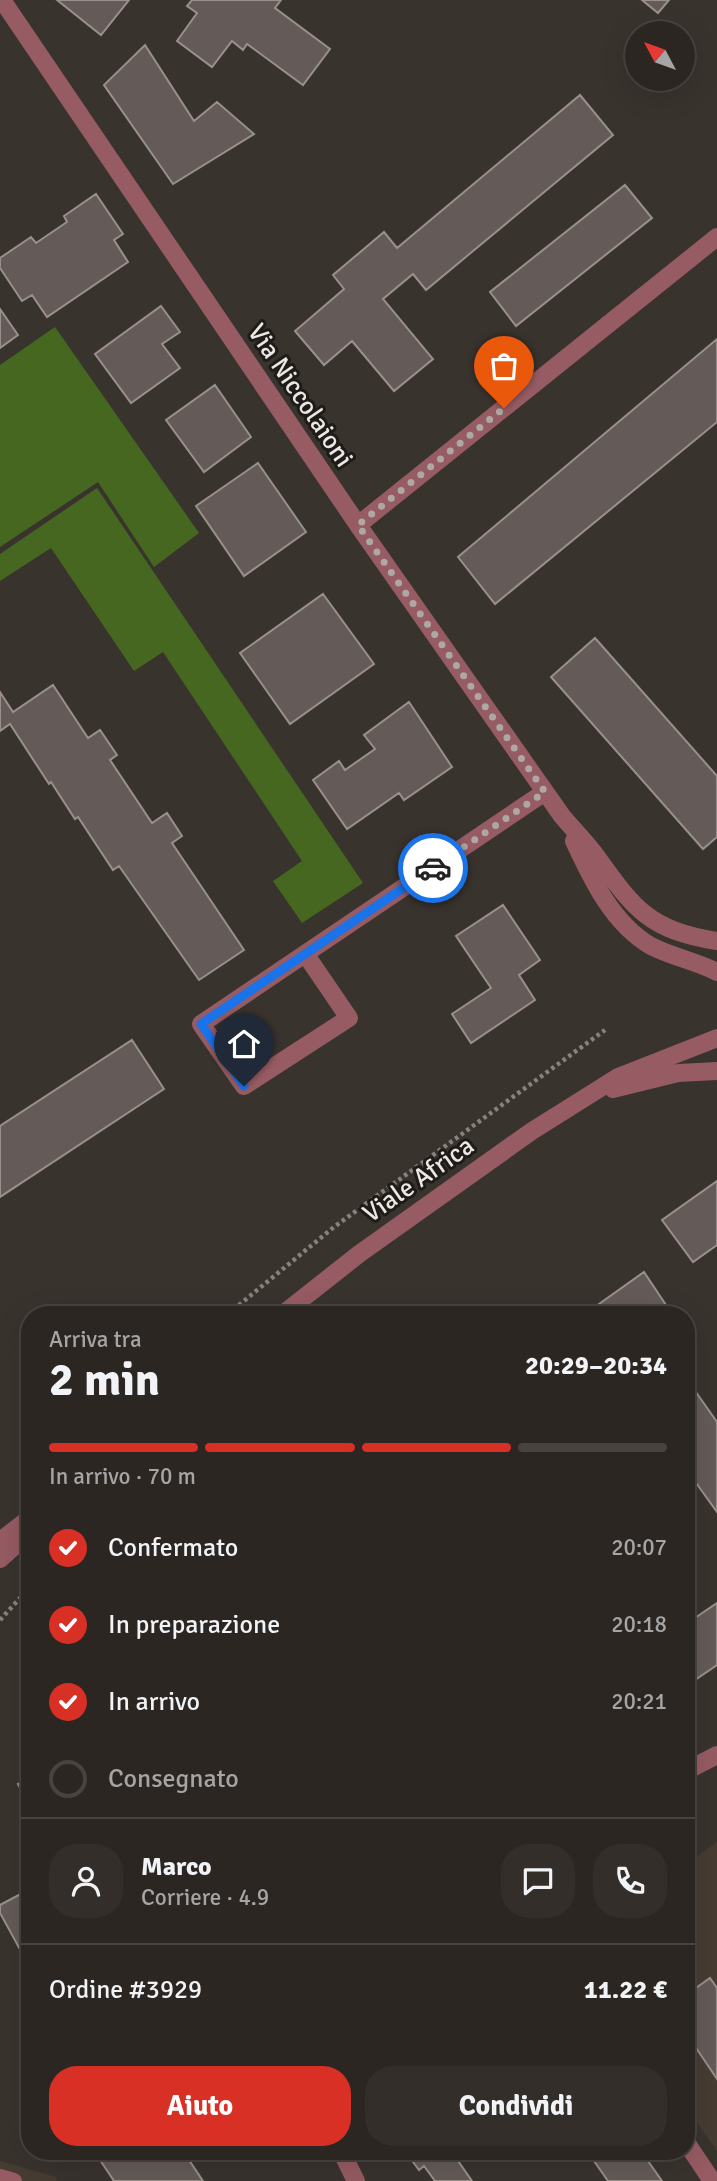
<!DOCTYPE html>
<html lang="it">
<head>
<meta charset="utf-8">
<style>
	body { margin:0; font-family:Signika,sans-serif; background:#332e2a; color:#f1f3f6; height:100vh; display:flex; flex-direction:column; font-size:26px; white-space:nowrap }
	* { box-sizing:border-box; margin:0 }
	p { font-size:23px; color:#a6a5a5 }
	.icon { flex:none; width:38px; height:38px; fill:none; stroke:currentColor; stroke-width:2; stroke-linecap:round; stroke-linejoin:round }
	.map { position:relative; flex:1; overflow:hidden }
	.panel { position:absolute; left:21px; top:1306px; width:674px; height:854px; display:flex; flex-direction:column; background:#2b2622; border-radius:28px; box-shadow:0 7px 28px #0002,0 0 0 2px #474340 }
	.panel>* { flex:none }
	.needle { width:46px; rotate:311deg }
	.tools { position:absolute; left:625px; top:21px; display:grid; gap:14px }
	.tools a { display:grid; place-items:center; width:70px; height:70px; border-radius:50%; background:#2b2622; box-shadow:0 7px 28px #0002,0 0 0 2px #474340; font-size:35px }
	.pin { position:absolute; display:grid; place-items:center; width:60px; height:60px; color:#fff; margin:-72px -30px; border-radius:50% 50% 50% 0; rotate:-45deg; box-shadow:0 0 7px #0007 }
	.pin .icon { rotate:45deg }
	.courier { position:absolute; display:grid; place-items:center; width:70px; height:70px; margin:-35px; border:5px solid #1a73e8; border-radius:50%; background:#fff; color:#222; box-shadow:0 2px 9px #0007 }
	.summary em { font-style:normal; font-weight:700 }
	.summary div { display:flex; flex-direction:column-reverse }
	.summary { display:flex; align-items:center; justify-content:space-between; height:119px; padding:0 28px }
	h1 { font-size:46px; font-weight:700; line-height:52px }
	.bar { display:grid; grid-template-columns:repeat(4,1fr); gap:10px 7px; align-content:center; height:84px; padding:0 28px }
	.bar i { height:9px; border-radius:5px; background:#474340 }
	.bar .current { background:#d93025 }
	.bar p { grid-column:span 4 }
	.line { display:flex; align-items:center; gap:18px; padding:0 28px; border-top:2px solid #474340 }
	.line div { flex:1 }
	.round { display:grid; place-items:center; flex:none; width:74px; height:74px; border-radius:28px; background:#332e2a }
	ol { padding:0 28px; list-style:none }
	li { display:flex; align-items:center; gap:21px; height:77px }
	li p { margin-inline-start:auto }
	li .icon { padding:7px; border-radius:50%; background:#d93025; color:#fff; stroke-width:4 }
	li:last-child { color:#a6a5a5 }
	li i { width:38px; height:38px; border:4px solid #474340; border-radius:50% }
	.cta { display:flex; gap:14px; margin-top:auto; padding:14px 28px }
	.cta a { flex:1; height:80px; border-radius:28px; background:#d93025; color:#fff; font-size:28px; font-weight:700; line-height:80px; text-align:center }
	.cta a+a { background:#332e2a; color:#f1f3f6 }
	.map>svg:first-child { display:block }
	.built { fill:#463c32 }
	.green { fill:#466720 }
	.building { fill:#645b58; stroke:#998f8b; stroke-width:2 }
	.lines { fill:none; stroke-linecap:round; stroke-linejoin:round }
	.path { stroke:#87827e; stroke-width:4.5; stroke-dasharray:3.5 3.5; stroke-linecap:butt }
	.service { stroke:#965b63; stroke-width:16 }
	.minor { stroke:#965b63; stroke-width:18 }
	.tertiary { stroke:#965b63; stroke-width:18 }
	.done { stroke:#ada8a4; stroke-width:7; stroke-dasharray:0 12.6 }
	.route { stroke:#1a73e8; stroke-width:9 }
	.labels { text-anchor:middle; stroke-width:6; stroke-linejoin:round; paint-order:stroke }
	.street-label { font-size:26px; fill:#ebe7e3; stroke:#1e1b19 }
</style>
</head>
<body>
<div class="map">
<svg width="717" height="2181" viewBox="0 0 717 2181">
	<rect width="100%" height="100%" fill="#39332e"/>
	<path class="built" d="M717 1842V2151L686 2107V1864Z
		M0 2161 56 2177 57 2181H0Z"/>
	<path class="green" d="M55 327 199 533 154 567 98 482 0 547V365Z
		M97 488 363 883 302 923 273 881 302 861 163 652 134 671 51 548 0 581V554Z"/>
	<path class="building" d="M57 0H129L101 35Z
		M192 0H281L275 8 330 49 303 85 247 44 243 50 232 41 212 67 177 41 197 13 187 6Z
		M642 0H669L658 13Z
		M145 45 194 121 217 102 254 134 173 184 104 85Z
		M580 95 613 135 426 290 413 274 383 299 433 359 394 391 352 341 324 365 295 331 344 289 333 275 384 232 397 248Z
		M625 185 652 218 516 326 490 292Z
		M96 194 123 234 114 240 128 262 47 317 32 295 22 301 0 268V258L31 237 36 243 67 222 64 216Z
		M161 306 180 332 162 344 180 368 131 403 95 354Z
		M0 309 18 335 0 348Z
		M717 339V422L495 604 458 557Z
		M215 385 251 437 204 472 166 420Z
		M258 463 306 532 244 576 196 506Z
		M323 594 374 664 290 724 240 653Z
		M595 638 717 776V837L703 849 551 677Z
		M53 685 88 738 100 730 117 755 110 760 152 823 167 813 182 836 172 843 244 950 199 980 119 866 113 870 78 817 75 819 51 782 49 784 10 724 0 731V692L13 712Z
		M409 702 452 767 404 800 399 793 347 829 313 780 339 761 345 770 375 749 364 735Z
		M503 905 540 960 519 975 535 1000 471 1043 452 1014 491 988 456 936Z
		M132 1040 164 1089 0 1197V1126Z
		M717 1181V1245L693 1262 662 1220Z
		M644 1272 672 1314H585Z
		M686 1335 695 1349 686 1356Z
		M686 1378 717 1422V1512L686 1469Z
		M717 1603V1665L686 1686V1624Z
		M30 1779V1807L18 1784Z
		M30 1889V1951L23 1955 0 1913V1905Z
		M710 1978 717 1988V2079L686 2033V1995Z
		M94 2151H183L203 2181H114Z
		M405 2151H460L454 2155 472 2181H435L424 2166 419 2170Z
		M587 2151H641L662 2181H608Z"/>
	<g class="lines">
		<path class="path" d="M228 1314 334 1227 605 1030
			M25 1489 21 1485 30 1478
			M0 1620 30 1587"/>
		<path class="service" d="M0 2177 14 2181"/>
		<path class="minor" d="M2 0 358 525 562 816C572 828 584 840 594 853 633 907 647 930 717 941
			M358 525 717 237
			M574 841C592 880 613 924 651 946 672 957 696 961 717 972
			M306 955 349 1018 244 1086 201 1024 545 792
			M686 1771 717 1755
			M686 2142 712 2181
			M341 2151 356 2181"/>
		<path class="tertiary" d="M613 1089 678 1073 717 1071
			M283 1314 359 1254 532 1131 618 1077 717 1038
			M0 1541 30 1518
			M0 1559 30 1532"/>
	</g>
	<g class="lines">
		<path class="done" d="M433 868 545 792 358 525 504 408"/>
		<path class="route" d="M244 1086 201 1024 433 868"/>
	</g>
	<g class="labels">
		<g class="street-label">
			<text transform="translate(301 395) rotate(56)" y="9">Via Niccolaioni</text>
			<text transform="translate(418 1179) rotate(-35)" y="9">Viale Africa</text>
		</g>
	</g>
</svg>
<div class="tools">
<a><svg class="needle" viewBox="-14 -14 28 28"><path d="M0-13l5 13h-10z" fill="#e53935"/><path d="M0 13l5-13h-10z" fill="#a6a5a5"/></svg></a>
</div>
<div class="pin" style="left:504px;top:408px;background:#ea580c"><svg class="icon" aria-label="bag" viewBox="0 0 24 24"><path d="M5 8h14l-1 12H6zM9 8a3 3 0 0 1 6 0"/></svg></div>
<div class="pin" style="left:244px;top:1086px;background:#1f2937"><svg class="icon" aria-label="home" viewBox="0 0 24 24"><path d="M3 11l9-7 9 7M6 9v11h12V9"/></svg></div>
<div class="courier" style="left:433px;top:868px"><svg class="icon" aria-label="car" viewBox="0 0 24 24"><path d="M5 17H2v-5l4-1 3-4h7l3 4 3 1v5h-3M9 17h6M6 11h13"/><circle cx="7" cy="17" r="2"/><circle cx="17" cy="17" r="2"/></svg></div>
<section class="panel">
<div class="summary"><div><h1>2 min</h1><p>Arriva tra</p></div><em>20:29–20:34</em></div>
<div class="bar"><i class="current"></i><i class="current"></i><i class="current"></i><i></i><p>In arrivo · 70 m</p></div>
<ol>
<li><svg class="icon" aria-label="check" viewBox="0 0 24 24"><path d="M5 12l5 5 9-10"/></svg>Confermato<p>20:07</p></li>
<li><svg class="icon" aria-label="check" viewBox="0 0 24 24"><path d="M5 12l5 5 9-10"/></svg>In preparazione<p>20:18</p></li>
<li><svg class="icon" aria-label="check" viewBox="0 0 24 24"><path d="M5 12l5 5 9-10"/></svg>In arrivo<p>20:21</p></li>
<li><i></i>Consegnato</li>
</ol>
<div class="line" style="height:126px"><a class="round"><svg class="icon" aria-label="person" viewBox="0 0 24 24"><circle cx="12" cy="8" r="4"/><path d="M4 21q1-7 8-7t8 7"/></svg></a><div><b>Marco</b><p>Corriere · 4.9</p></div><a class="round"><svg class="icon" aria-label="chat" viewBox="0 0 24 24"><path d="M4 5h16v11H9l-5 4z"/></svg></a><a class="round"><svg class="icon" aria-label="phone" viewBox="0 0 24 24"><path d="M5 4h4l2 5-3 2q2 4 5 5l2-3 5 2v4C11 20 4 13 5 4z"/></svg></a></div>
<div class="line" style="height:91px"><div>Ordine #3929</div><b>11.22 €</b></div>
<div class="cta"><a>Aiuto</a><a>Condividi</a></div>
</section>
</div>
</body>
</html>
